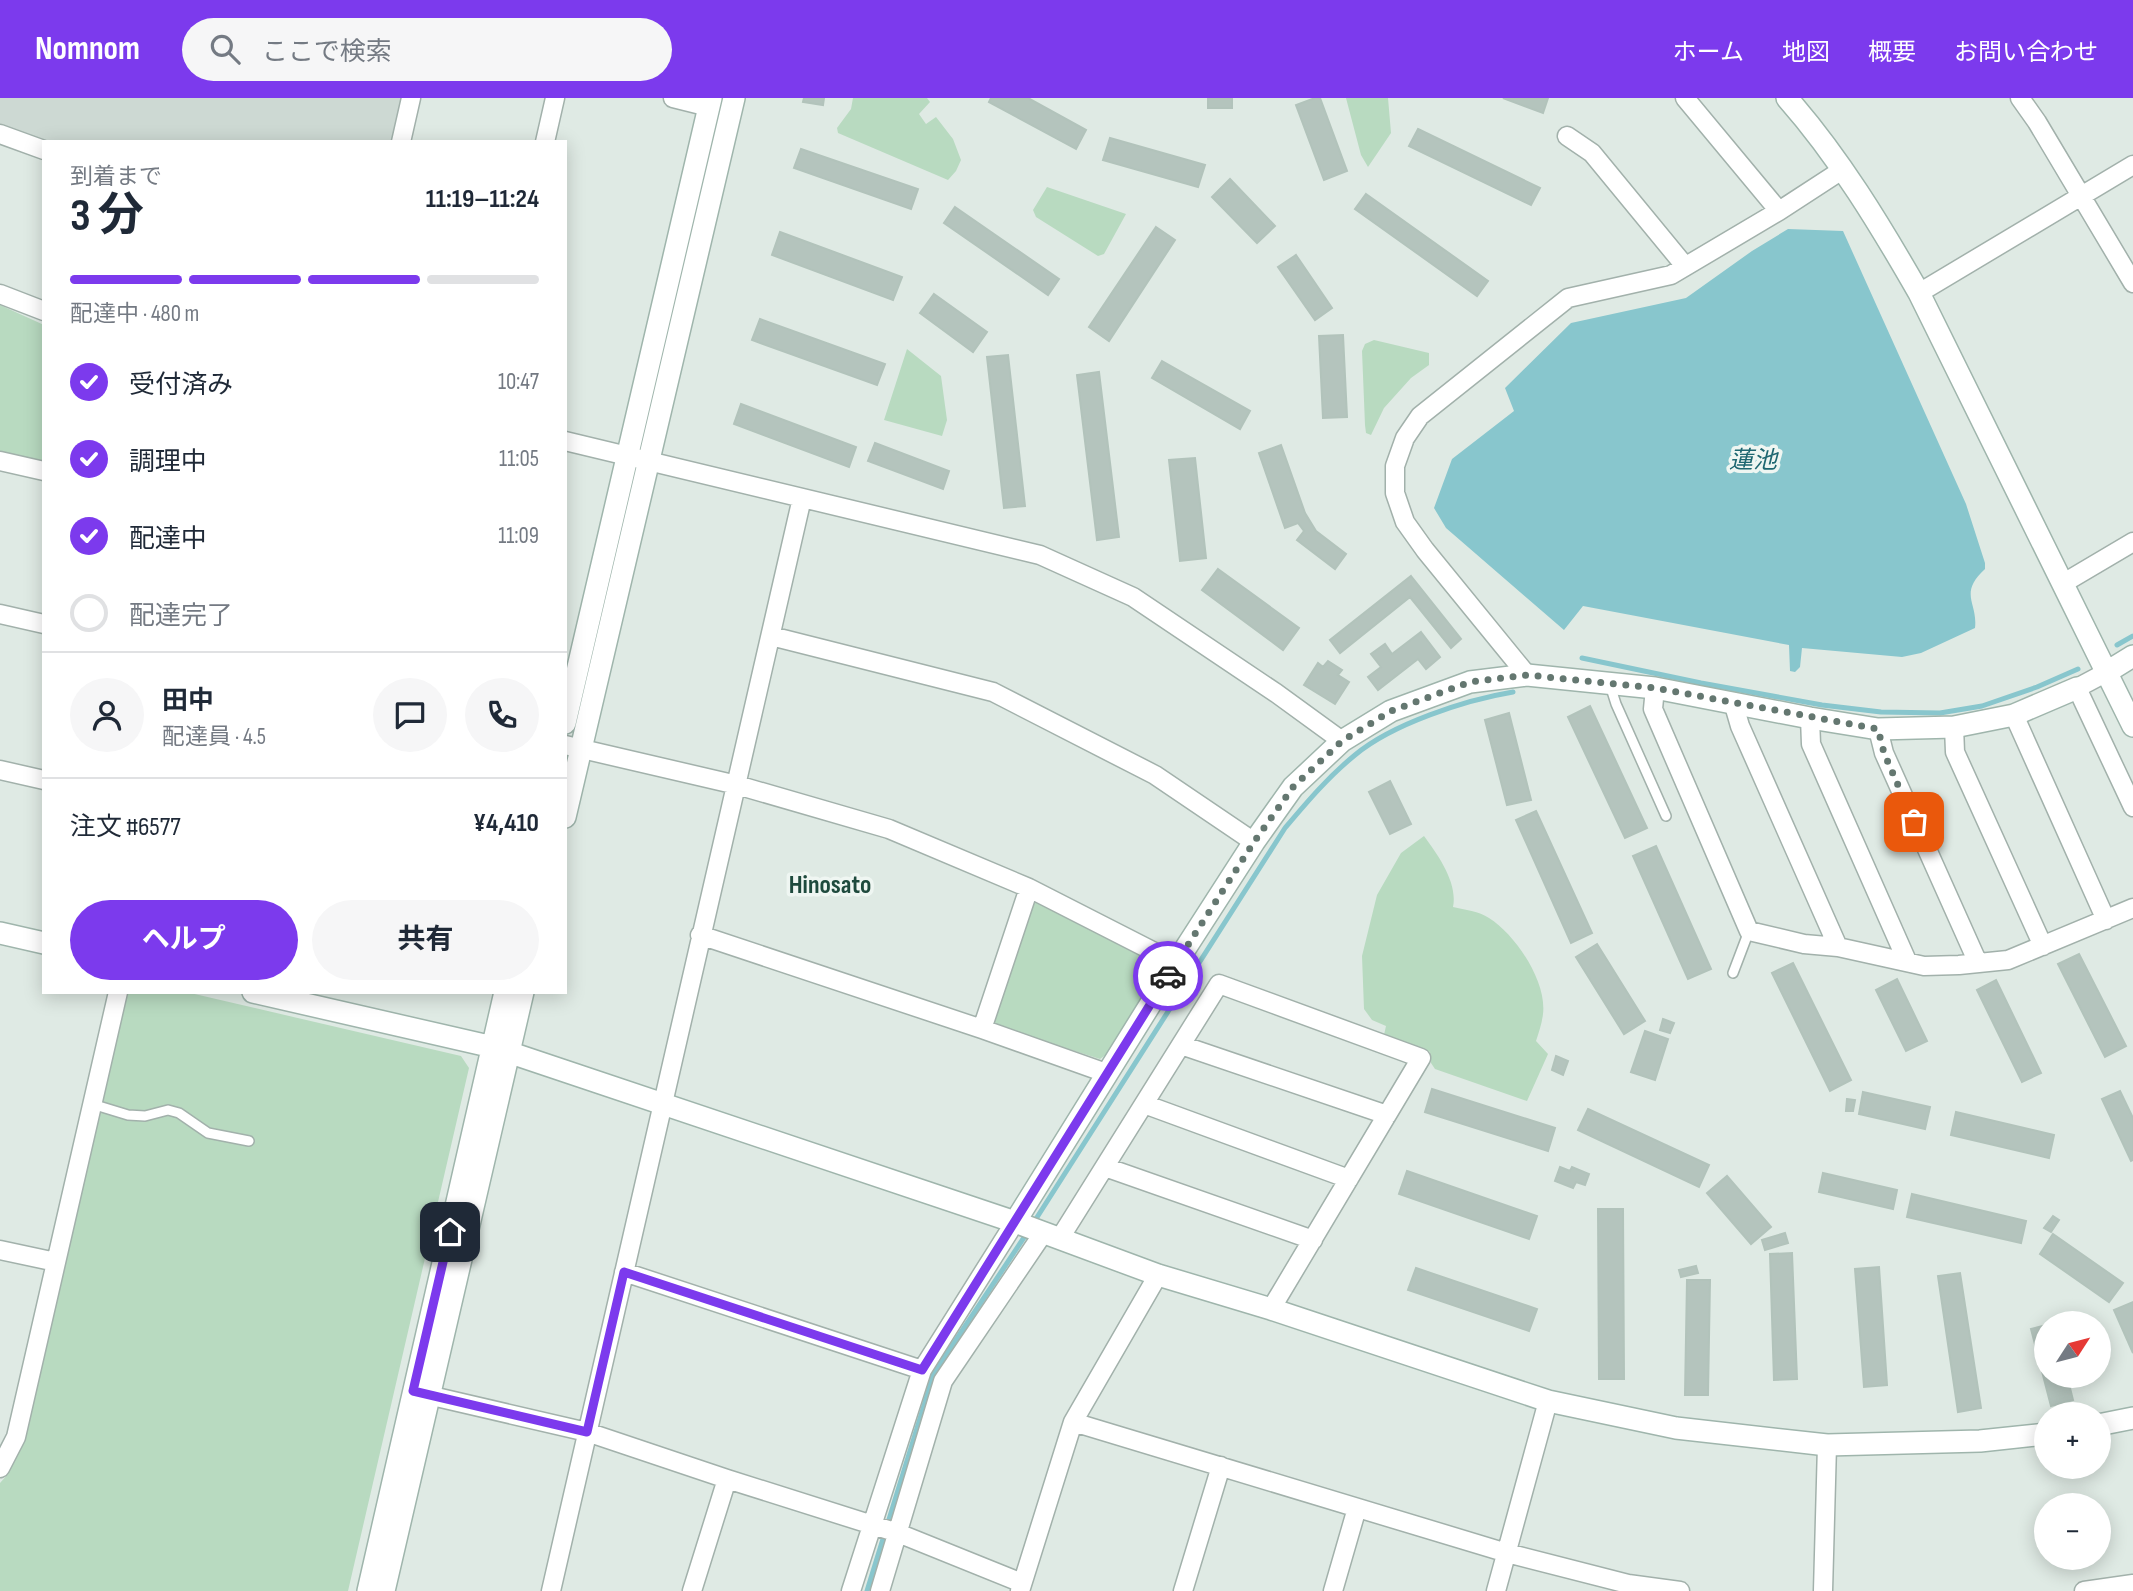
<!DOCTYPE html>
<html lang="ja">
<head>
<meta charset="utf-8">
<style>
	body { margin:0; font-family:"Sofia Sans Condensed","Noto Sans JP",sans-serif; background:#f6f6f7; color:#1f2937; height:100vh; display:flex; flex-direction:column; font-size:26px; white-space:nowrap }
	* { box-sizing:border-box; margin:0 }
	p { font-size:23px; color:#747a83 }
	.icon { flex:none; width:38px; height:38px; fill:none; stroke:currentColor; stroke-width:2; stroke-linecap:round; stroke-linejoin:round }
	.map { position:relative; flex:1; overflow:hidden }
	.drawer { position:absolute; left:42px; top:42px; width:525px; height:854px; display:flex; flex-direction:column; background:#fff; border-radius:0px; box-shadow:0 4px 18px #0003 }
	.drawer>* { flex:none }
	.needle { width:46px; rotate:54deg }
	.controls { position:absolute; left:2034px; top:1213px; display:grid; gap:14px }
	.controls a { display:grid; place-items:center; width:77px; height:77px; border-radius:50%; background:#fff; box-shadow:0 4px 18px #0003; font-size:35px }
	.pin { position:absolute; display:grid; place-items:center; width:60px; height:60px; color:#fff; margin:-30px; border-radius:14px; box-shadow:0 4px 10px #0006 }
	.courier { position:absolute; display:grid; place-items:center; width:70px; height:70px; margin:-35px; border:5px solid #7c3aed; border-radius:50%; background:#fff; color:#222; box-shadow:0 2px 9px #0007 }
	.overview em { font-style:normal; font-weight:700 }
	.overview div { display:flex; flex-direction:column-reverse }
	.overview { display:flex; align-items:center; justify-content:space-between; height:119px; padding:0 28px }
	h1 { font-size:46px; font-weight:700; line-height:52px }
	.bar { display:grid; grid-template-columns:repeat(4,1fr); gap:10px 7px; align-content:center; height:84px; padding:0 28px }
	.bar i { height:9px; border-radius:5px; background:#e0e1e3 }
	.bar .active { background:#7c3aed }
	.bar p { grid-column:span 4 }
	.line { display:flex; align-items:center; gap:18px; padding:0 28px; border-top:2px solid #e0e1e3 }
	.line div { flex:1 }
	.round { display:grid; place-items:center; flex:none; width:74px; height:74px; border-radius:37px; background:#f6f6f7 }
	ol { padding:0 28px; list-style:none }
	li { display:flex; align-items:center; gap:21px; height:77px }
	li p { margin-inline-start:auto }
	li .icon { padding:7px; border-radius:50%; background:#7c3aed; color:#fff; stroke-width:4 }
	li:last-child { color:#747a83 }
	li i { width:38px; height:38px; border:4px solid #e0e1e3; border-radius:50% }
	.action { display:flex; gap:14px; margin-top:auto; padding:14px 28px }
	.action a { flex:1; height:80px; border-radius:42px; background:#7c3aed; color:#fff; font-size:28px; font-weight:700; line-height:80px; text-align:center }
	.action a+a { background:#f6f6f7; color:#1f2937 }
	header { display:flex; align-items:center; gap:42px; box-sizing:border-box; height:98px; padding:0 35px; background:#7c3aed; color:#fff }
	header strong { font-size:33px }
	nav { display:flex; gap:38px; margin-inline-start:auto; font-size:24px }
	.search { width:490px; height:63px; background:#f6f6f7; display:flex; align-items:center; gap:18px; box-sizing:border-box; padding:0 24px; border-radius:38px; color:#747a83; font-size:26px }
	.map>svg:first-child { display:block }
	.built { fill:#cdd9d3 }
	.green { fill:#b8dac0 }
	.water { fill:#88c6cd }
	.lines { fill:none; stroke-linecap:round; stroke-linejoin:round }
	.stream { stroke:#88c6cd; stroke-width:5 }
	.building { fill:#b4c4bd; stroke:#b2c3bb; stroke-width:2 }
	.lane-casing { stroke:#a2b1ab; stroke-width:12 }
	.street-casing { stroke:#a2b1ab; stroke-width:21 }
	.secondary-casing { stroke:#9fb5ac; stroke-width:24 }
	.lane { stroke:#fff; stroke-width:9 }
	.street { stroke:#fff; stroke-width:18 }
	.secondary { stroke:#fff; stroke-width:21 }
	.done { stroke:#647770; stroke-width:7; stroke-dasharray:0 12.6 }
	.route { stroke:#7c3aed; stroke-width:9 }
	.labels { text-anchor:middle; stroke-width:7; stroke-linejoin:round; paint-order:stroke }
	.water-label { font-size:24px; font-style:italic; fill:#1e6771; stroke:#eff6f2 }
	.quarter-label { font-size:26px; font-weight:bold; fill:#1e4a3d; stroke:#eff6f2 }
</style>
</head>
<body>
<header>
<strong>Nomnom</strong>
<div class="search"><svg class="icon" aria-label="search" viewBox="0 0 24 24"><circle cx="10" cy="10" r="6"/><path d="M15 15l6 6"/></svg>ここで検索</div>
<nav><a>ホーム</a><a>地図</a><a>概要</a><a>お問い合わせ</a></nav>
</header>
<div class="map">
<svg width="2133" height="1493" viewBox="0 0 2133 1493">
	<rect width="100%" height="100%" fill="#dfeae4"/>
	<path class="built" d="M0 0H403L393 44H46L0 26Z"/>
	<path class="green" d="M853 0H927L930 4 919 16 926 26 936 19 953 41 961 62 956 73 948 82 838 35 837 30 851 11Z
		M1346 0H1388L1391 35 1368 69 1361 57Z
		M1047 89 1126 116 1104 156 1098 158 1036 119 1033 112Z
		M0 207 44 227V363L0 354Z
		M1374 242 1429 255V267L1411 280 1384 310 1371 337 1366 335 1365 327 1362 253 1365 246Z
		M907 251 941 278 947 322 942 338 884 322Z
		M1424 738C1438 757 1458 785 1453 809 1465 812 1479 813 1489 820 1516 837 1547 884 1543 916 1542 925 1539 934 1536 943L1548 956 1527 1003 1435 971 1431 965 1430 954 1384 937 1386 928 1372 922 1364 911 1362 858 1377 797 1401 755Z
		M1036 803 1157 862 1162 871 1107 956 1100 961 996 928 990 922 1027 809Z
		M127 894H186L461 958 469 970 348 1493H0V1385L8 1376 23 1346Z"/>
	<path class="water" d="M1788 131 1843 133 1966 406 1985 465V471C1958 496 1978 504 1975 530L1921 555 1902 559 1802 550 1800 569 1795 574 1790 573 1789 547 1583 508 1564 532 1446 430 1434 410 1452 361 1514 313 1505 290 1571 225 1686 200 1752 153Z"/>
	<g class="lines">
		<path class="stream" d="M2117 547 2133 538
			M1582 560 1701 585 1822 607 1881 614 1940 615 1982 608 2037 589 2078 571
			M1034 1124 1285 730C1307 704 1328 679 1355 657 1392 626 1465 602 1513 594
			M867 1493 934 1275 1027 1135"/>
	</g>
	<path class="building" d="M804 0H824L823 7 803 4Z
		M991 0H1028L1086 32 1076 51 989 4Z
		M1208 0H1232V10H1208Z
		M1315 0H1320L1347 73 1324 82 1296 7Z
		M1503 0H1548L1543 15Z
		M1418 31 1540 90 1531 107 1409 48Z
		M1110 40 1205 67 1198 89 1103 62Z
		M801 51 918 91 911 111 794 70Z
		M1230 81 1275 128 1257 145 1212 99Z
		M1366 96 1488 183 1477 198 1355 111Z
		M955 109 1059 181 1048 197 944 125Z
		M1156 129 1175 142 1109 243 1089 229Z
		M780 134 902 179 893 202 772 157Z
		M1296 157 1332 210 1315 222 1278 169Z
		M934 196 987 234 973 254 920 215Z
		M760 221 885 266 877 287 752 242Z
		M1343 237 1347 319 1323 320 1319 238Z
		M1008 257 1025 408 1004 410 987 259Z
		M1162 263 1250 313 1240 331 1152 280Z
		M1099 274 1119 439 1097 442 1077 277Z
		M741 306 856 349 849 369 734 326Z
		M875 345 949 373 943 391 868 363Z
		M1281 347 1305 415 1316 433 1346 456 1335 471 1297 442 1304 433 1298 425 1285 430 1259 355Z
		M1195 360 1206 460 1180 463 1169 362Z
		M1218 471 1299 530 1283 552 1202 492Z
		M1411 478 1461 541 1451 550 1410 499 1340 555 1330 542Z
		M1421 534 1440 559 1426 571 1418 561 1378 592 1368 579 1381 569 1371 556 1385 546 1392 556Z
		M1328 563 1342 572 1338 577 1349 584 1335 606 1304 587 1318 565 1323 569Z
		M1590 608 1647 730 1625 740 1568 619Z
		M1509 615 1531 702 1507 707 1485 622Z
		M1390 683 1411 726 1390 736 1369 694Z
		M1536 713 1592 835 1571 845 1516 722Z
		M1656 748 1711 871 1688 881 1633 758Z
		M1597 846 1645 923 1624 936 1576 859Z
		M2079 856 2126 948 2105 959 2058 866Z
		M1793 865 1851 982 1830 993 1772 875Z
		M1897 881 1927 943 1906 953 1876 892Z
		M1996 882 2041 975 2022 984 1977 892Z
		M1663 921 1674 925 1670 935 1660 932Z
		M1645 933 1668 941 1655 982 1631 974Z
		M1556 958 1568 963 1563 977 1552 972Z
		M1432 991 1555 1030 1548 1053 1425 1014Z
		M2120 993 2133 1020V1062L2131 1063 2102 1001Z
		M1863 994 1930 1009 1925 1031 1859 1016Z
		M1847 1001 1855 1002 1853 1013H1846Z
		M1588 1011 1709 1067 1699 1089 1578 1032Z
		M1956 1014 2054 1037 2049 1060 1951 1037Z
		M1560 1069 1570 1073 1572 1069 1589 1076 1585 1087 1576 1084 1573 1090 1555 1083Z
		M1407 1073 1537 1118 1529 1141 1399 1096Z
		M1823 1075 1897 1092 1893 1111 1819 1094Z
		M1727 1078 1771 1129 1751 1146 1707 1095Z
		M1912 1096 2026 1123 2021 1145 1907 1119Z
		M1598 1111H1623L1624 1281H1599Z
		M2053 1118 2059 1122 2051 1134 2044 1130Z
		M1785 1135 1788 1145 1765 1152 1762 1142Z
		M2053 1136 2123 1185 2109 1204 2040 1156Z
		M1792 1155 1797 1281 1774 1282 1770 1156Z
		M1696 1168 1698 1175 1681 1179 1679 1172Z
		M1879 1169 1887 1287 1864 1289 1855 1171Z
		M1416 1170 1537 1211 1529 1233 1408 1192Z
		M1960 1175 1981 1310 1958 1314 1938 1178Z
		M1687 1182H1710L1708 1297H1685Z
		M2133 1204V1255L2114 1212Z
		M2046 1227V1278H2067L2073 1302 2051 1308 2031 1231Z"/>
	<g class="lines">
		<defs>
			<path id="lane" d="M1610 587 1616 606 1666 718
				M1733 875 1749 833
				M92 1006 128 1017 145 1018 168 1012 179 1015 208 1035 249 1043"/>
			<path id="street" d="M673 0 709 9
				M1685 0 1779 113
				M2020 0 2037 24 2133 185
				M0 36 44 52
				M1567 38 1592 55 1685 168
				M401 44 411 0
				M545 44 555 0
				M1919 195 2133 67
				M0 196 44 213
				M565 343 1040 457 1133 499 1276 595 1342 643
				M0 363 44 373
				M2062 486 2133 444
				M0 516 44 526
				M771 538 993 594 1155 677 1254 744
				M2107 574 2077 590 2133 709
				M1527 577 1425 452 1405 424 1395 395V368L1405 340 1420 318 1568 200 1671 177 1779 113 1842 72
				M1655 590 1653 611 1749 833 1804 846 1838 849 1924 868 1959 867 2008 862 2133 810
				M1733 604 1740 628 1838 849
				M2014 617 2106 822
				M1810 620 1811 646 1907 863
				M1954 629 1955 654 2043 848
				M1878 631 1884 655 1978 865
				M565 647 737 687 889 731 1029 790 1176 865
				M0 672 44 682
				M700 837 982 931 1106 975
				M982 931 1029 790
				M1181 947 1387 1017
				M1144 1006 1349 1081
				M1105 1069 1313 1142
				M1060 1140 1219 886 1421 960 1271 1211
				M0 1152 56 1164
				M624 1174 922 1272
				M419 1295 587 1334 727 1381 898 1435 1022 1485
				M1073 1324 1507 1455 1628 1486 1680 1493
				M0 1370 16 1339 118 894
				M551 1493 802 400
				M692 1493 727 1381
				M851 1493 922 1272 1015 1124
				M880 1493 943 1283 1044 1134
				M1020 1493 1073 1324 1158 1177
				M1183 1493 1221 1368
				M1333 1493 1357 1410
				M1496 1493 1548 1303
				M1823 1493 1827 1347
				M2084 1493 2133 1486"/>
			<path id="secondary" d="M1787 0C1839 59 1880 127 1919 195L2133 628
				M2107 574 2133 558
				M565 625 711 0
				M565 719 734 0
				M0 835 44 845
				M253 894 493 949 1015 1124 1158 1177 1271 1211 1548 1303 1676 1330 1827 1347 1980 1343 2046 1336
				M1015 1124 1176 865 1254 744 1293 689 1342 643 1391 613 1470 584 1527 577 1655 590 1810 620 1878 631 1954 629 2014 617 2077 590
				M2098 1327 2133 1320
				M368 1493 505 894
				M384 1493 523 894"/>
		</defs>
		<use href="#lane" class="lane-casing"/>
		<use href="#street" class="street-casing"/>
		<use href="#secondary" class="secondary-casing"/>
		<use href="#lane" class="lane"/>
		<use href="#street" class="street"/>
		<use href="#secondary" class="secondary"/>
	</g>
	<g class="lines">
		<path class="done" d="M1168 878 1254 744 1293 689 1342 643 1391 613 1470 584 1527 577 1655 590 1878 631 1884 655 1914 724"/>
		<path class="route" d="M450 1134 413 1293 587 1334 624 1174 922 1272 1168 878"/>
	</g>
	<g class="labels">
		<g class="water-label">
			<text x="1753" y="370">蓮池</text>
		</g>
		<g class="quarter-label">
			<text x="830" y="795">Hinosato</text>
		</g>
	</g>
</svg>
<div class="controls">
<a><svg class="needle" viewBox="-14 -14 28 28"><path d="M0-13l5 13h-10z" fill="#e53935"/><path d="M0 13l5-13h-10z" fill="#747a83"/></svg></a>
<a>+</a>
<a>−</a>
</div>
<div class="pin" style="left:1914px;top:724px;background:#ea580c"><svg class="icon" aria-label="bag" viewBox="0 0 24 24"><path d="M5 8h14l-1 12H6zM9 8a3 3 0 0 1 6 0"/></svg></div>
<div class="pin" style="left:450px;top:1134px;background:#1f2937"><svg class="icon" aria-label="home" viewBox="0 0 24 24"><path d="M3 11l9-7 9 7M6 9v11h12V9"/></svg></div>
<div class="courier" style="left:1168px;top:878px"><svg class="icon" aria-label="car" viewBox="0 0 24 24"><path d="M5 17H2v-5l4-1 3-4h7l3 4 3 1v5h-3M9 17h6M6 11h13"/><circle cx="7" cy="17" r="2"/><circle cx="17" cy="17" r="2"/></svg></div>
<section class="drawer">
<div class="overview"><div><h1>3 分</h1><p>到着まで</p></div><em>11:19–11:24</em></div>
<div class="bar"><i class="active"></i><i class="active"></i><i class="active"></i><i></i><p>配達中 · 480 m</p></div>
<ol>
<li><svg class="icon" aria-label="check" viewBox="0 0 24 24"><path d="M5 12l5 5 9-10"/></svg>受付済み<p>10:47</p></li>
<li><svg class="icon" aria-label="check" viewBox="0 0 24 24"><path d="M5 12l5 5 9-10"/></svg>調理中<p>11:05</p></li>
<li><svg class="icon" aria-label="check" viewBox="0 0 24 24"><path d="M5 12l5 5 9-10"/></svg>配達中<p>11:09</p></li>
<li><i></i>配達完了</li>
</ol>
<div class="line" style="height:126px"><a class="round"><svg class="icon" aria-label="person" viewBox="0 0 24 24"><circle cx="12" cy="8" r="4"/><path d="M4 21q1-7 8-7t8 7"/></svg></a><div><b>田中</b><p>配達員 · 4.5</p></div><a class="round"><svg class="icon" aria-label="chat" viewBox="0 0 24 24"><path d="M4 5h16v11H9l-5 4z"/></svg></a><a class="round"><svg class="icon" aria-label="phone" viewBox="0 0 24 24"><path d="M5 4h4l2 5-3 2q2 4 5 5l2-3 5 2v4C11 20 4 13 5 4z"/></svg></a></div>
<div class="line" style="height:91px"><div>注文 #6577</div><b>¥4,410</b></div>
<div class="action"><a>ヘルプ</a><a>共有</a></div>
</section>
</div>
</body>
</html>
